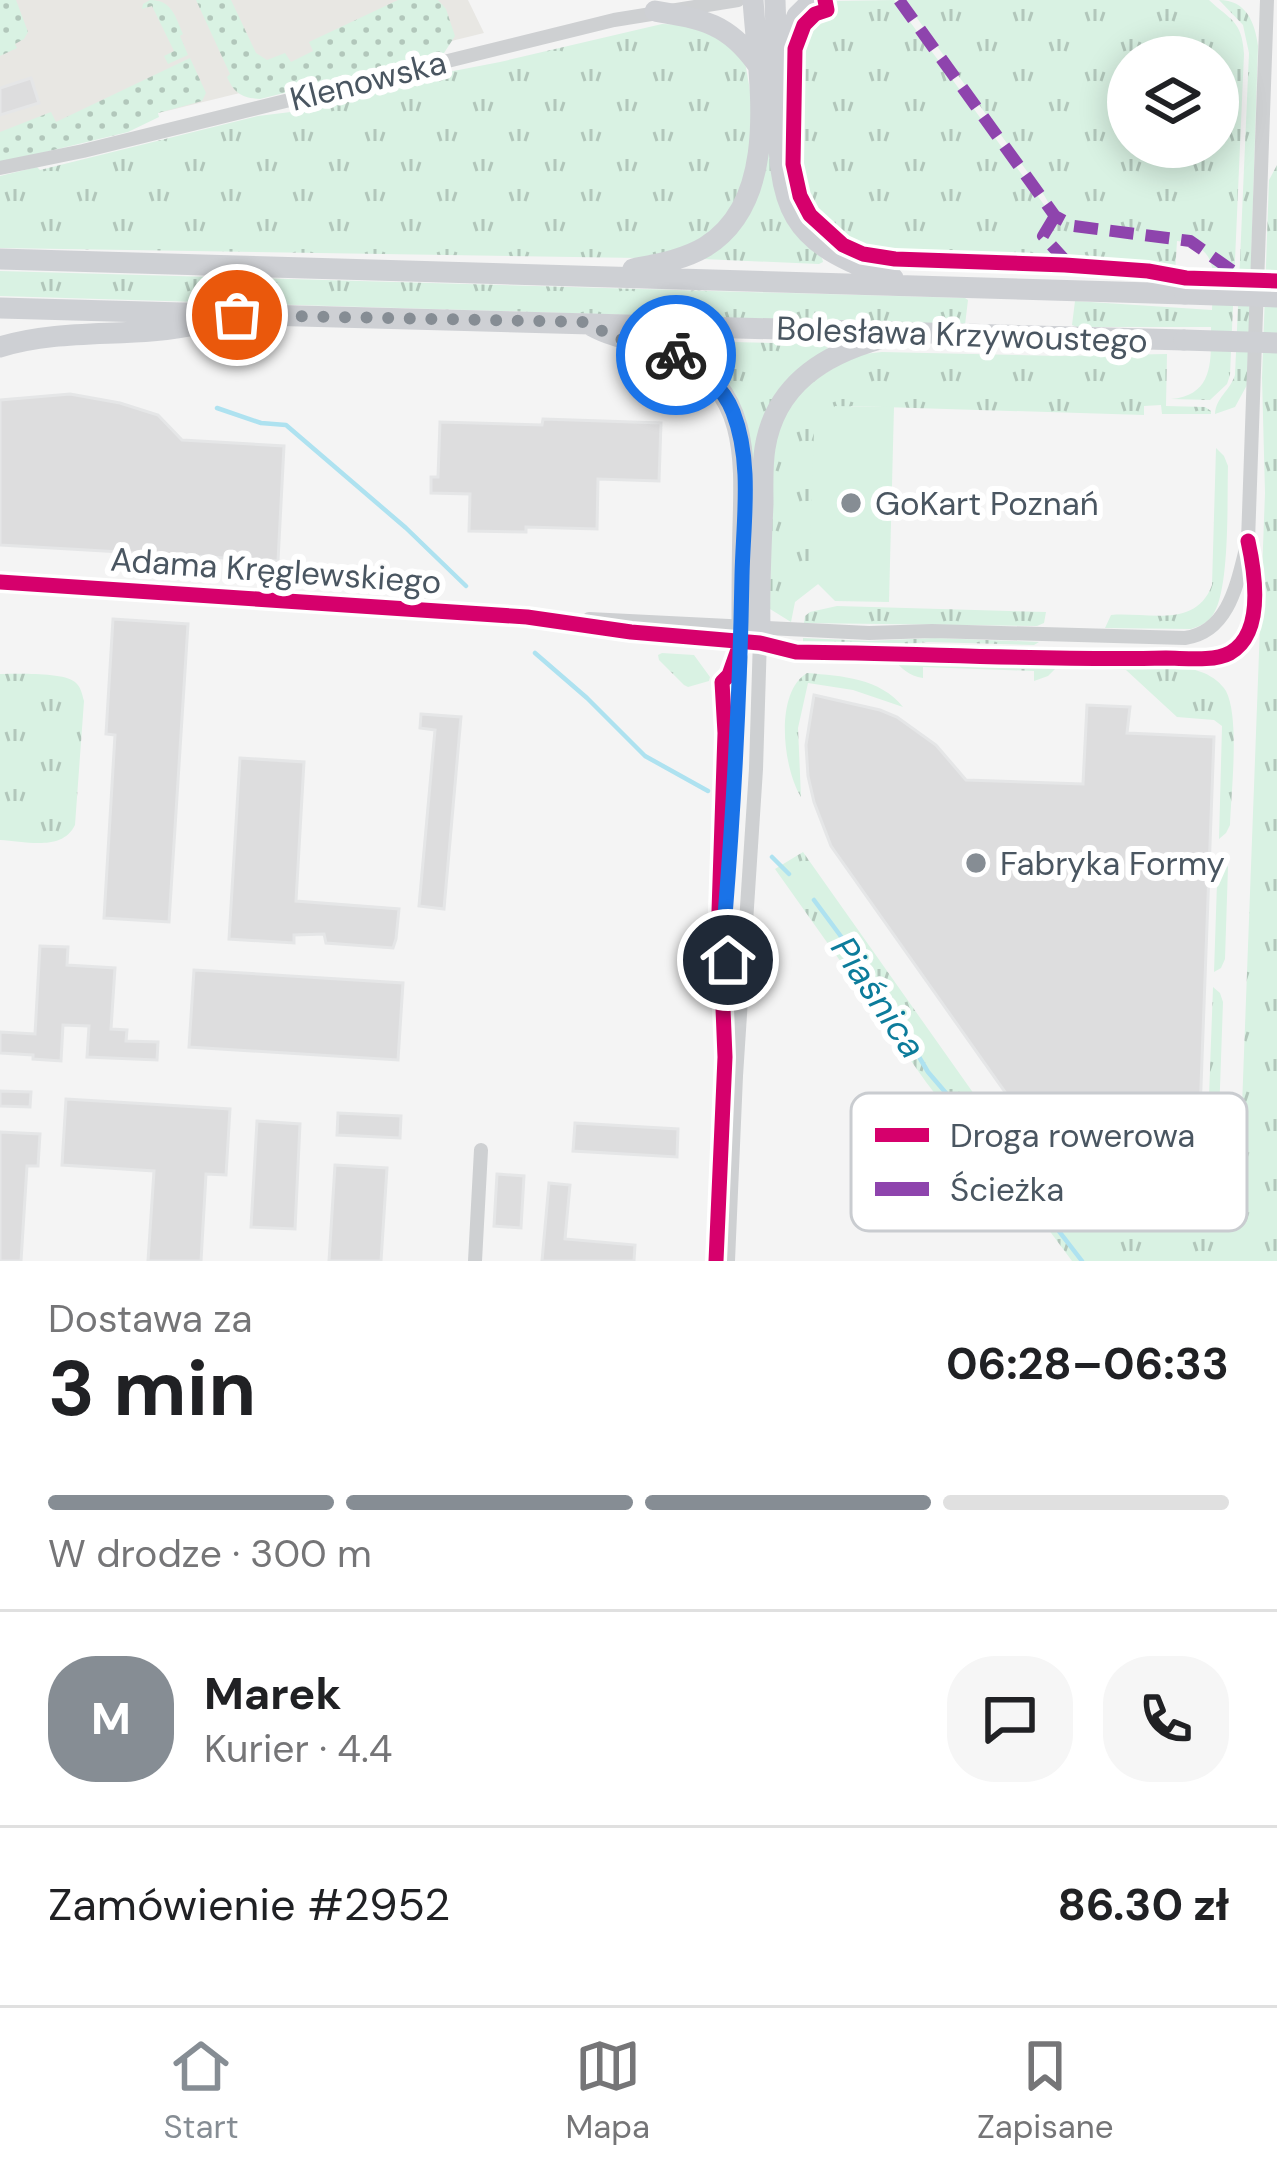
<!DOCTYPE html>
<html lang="pl">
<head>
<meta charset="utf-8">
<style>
	body { margin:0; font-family:"DM Sans",sans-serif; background:#f6f6f6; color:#202124; height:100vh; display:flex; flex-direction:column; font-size:45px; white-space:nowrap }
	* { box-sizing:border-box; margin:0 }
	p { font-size:39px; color:#757577 }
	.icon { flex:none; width:66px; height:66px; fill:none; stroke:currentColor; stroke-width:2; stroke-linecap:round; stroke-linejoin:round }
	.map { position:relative; height:1261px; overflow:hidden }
	.sheet { display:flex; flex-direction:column; background:#fff; flex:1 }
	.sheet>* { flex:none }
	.controls { position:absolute; left:1107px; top:36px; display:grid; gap:24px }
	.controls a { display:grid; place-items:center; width:132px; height:132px; border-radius:50%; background:#fff; box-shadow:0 6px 30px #0003; font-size:60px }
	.pin { position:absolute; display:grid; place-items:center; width:102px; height:102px; color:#fff; margin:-51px; border:6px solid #fff; border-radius:50%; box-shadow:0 3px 12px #0007 }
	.courier { position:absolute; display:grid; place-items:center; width:120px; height:120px; margin:-60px; border:9px solid #1a73e8; border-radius:50%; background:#fff; color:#222; box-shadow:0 3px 15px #0007 }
	.headline em { font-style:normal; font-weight:700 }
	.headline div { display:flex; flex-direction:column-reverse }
	.headline { display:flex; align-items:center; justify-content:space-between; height:204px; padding:0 48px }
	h1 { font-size:78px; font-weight:700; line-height:90px }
	.bar { display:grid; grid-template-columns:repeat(4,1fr); gap:18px 12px; align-content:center; height:144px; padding:0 48px }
	.bar i { height:15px; border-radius:9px; background:#e0e0e0 }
	.bar .current { background:#868d94 }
	.bar p { grid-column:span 4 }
	.line { display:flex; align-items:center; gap:30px; padding:0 48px; border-top:3px solid #e0e0e0 }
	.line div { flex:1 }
	.round { display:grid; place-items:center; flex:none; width:126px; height:126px; border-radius:48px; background:#f6f6f6 }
	.menu { display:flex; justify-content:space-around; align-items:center; height:168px; border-top:3px solid #e0e0e0; background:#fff; font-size:33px; color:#757577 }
	.menu a { display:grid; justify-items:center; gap:6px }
	.menu .current { color:#868d94 }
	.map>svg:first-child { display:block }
	.commercial { fill:#e8e7e3 }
	.grass { fill:url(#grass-tufts); fill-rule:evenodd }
	.garden { fill:url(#garden-dots) }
	.pitch { fill:#d9f2e3 }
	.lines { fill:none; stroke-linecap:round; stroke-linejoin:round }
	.stream { stroke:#aee2f0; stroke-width:4.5 }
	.building { fill:#ddddde; stroke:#e5e6e7; stroke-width:3 }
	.minor { stroke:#ced0d2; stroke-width:14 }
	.secondary { stroke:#ced0d4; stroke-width:21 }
	.secondary-bridge { stroke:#ced0d4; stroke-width:21 }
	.quiet { stroke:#8e44ad; stroke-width:12; stroke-dasharray:24 12; stroke-linecap:butt }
	.cycleway-casing { stroke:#fff; stroke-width:22 }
	.cycleway { stroke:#d6006c; stroke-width:15 }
	.done { stroke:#868d94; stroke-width:12; stroke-dasharray:0 21.6 }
	.route { stroke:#1a73e8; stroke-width:15 }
	.poi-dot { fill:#868d94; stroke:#fff; stroke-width:4.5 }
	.labels { text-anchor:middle; stroke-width:12; stroke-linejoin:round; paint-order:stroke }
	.street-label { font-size:33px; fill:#4a5661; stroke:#fff }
	.poi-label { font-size:33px; fill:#4a5661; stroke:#fff; text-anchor:start }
	.water-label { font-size:36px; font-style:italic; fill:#0c7c9b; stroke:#fff }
	.key { fill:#fff; stroke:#c9ccd0; stroke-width:3 }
	.key-label { font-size:33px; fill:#4a5661 }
</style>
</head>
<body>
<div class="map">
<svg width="1277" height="1261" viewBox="0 0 1277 1261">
	<defs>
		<pattern id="grass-tufts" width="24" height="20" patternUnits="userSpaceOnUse" patternTransform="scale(3)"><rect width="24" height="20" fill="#d9f2e3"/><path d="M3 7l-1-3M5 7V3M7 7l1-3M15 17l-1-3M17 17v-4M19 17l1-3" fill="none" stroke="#b2c7bb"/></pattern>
		<pattern id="garden-dots" width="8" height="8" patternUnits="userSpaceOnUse" patternTransform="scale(3)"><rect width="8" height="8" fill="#d9f2e3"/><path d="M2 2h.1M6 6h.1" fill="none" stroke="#b2c7bb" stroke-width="1.8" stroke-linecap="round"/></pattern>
	</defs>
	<rect width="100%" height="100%" fill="#f4f4f4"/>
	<path class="commercial" d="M0 0H468L484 33 0 152Z"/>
	<path class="grass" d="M894 0 1053 217 1056 216 1044 195 904 0H1209C1230 20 1242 20 1244 54L1230 375 1227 384 1210 400 1171 399C1214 395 1211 361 1211 327H1077L1072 325 1075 301 1212 310C1213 276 1221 246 1177 241L1175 274C1110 259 1024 260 957 258 924 257 888 260 857 248 835 239 815 220 805 198 789 163 796 118 797 81 799 45 797 19 838 11L837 1ZM1128 57H1218V147H1128Z
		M1219 0C1246 0 1255 22 1258 46L1247 385 1235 407 1215 414C1216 397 1230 391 1235 375L1249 53 1243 25Z
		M823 3 824 8C790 19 791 56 791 86 789 125 783 168 801 204 813 229 837 249 863 256 897 267 937 263 973 264 1039 266 1110 267 1175 280 1108 276 1042 273 975 270 936 268 893 272 857 259 837 252 818 238 806 221 780 183 785 140 786 97 787 62 783 17 823 3Z
		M662 24 689 25 724 36 745 62 752 102 749 170 728 216 691 247 639 258 0 248V176L37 167 40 170 258 116 307 110 349 99 381 85 500 62Z
		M770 139 804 243 822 258 823 262 819 264 703 259Z
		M1277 165V1261H1072L1013 1182 958 1124 926 1082 775 869 803 852 1046 1196C1059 1212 1073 1220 1094 1220L1241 1188 1239 1186 1265 493 1262 378 1269 180Z
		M0 271 965 298 968 300 965 325 0 296Z
		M690 341 821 344 828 348 819 355 752 471 713 366 688 346Z
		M882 352 1059 356 1167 354 1166 406 1205 407 1211 411V414H1162L1161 405 1144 406V415L851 406 822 581 795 602 791 622 770 609 772 443 795 392 855 355Z
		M1216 448 1224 456 1228 466C1227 499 1230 586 1214 613 1209 622 1201 626 1191 629L1105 628 1111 615C1148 612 1196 629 1212 585Z
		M837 606 1046 612 1044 623 1037 626 804 623 805 616 810 612Z
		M803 638 868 641 935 638 1039 642 1034 645 928 642 866 648 803 645Z
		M662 653 694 655 710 677 709 681 688 687 684 685 659 660 658 655Z
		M892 658 1062 662 1048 676 1034 681V671L923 667V678C909 676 901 668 892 658Z
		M1128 663C1152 665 1182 664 1204 673 1213 677 1221 683 1226 691 1240 718 1231 793 1230 825L1226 833 1219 839 1222 726 1214 720 1177 717 1126 670 1107 669 1103 665Z
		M807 673C842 676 880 678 903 707L853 690 808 683 798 728 801 797C783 768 774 693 807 673Z
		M0 674C17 674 62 672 75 682 81 687 82 694 84 701L75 825C62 852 25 841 0 840Z
		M1218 853 1228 867 1225 959 1221 968 1214 972Z
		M1213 987 1220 993 1223 1002 1218 1145 1212 1156 1196 1160 1189 1158 1186 1151H1207Z"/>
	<path class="garden" d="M0 0H16L28 32 24 39 15 44 17 48 0 56Z
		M150 0C172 0 175 16 183 34L180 36 188 55 168 64 164 56 174 51 152 6 142 9 143 4Z
		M196 0H231L256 53 267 60 285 53 291 62 313 51 309 42 398 0H438L446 9 455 36 444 53 260 99C242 98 234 93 227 77L230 74Z
		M190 58 206 93 202 101 158 113 159 117 128 132 0 163V132L51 112 56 122Z"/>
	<path class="pitch" d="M835 406 894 407 889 602 835 601 809 575 814 431Z"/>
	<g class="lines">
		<path class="stream" d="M217 408 261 423 286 425 406 528 466 586
			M535 653 587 698 645 756 708 791
			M772 857 789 874
			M814 900 874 981 928 1072 1011 1169 1082 1261"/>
	</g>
	<path class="building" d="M31 78 39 103 0 115V88Z
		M70 394 120 403 158 415 182 440 284 446 278 561 0 545V400Z
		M543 419 661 423 659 481 598 479 597 529 526 527V532L469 531 470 494 431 493V477H438L440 422 542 425Z
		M113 619 188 624 169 922 104 918 115 735 106 734Z
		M814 695 880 710 897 717 936 745 966 780 1083 784 1087 705 1130 707 1127 733 1214 737 1199 1140 1063 1134 1053 1120 1034 1133 831 846 814 802 808 776 806 745Z
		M421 714 461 717 444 909 419 906 435 730 420 728Z
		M240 758 304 762 296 901 399 909 396 939 393 948 326 943 324 934 294 935V943L229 939Z
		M40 946 68 947 67 965 115 968 111 1029 127 1030 126 1041 158 1042 157 1060 87 1057 89 1026 63 1025 61 1061 33 1059V1055L0 1053V1032L35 1034Z
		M194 970 403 983 398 1060 189 1047Z
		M0 1091 31 1092 30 1107 0 1106Z
		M66 1099 230 1109 226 1175 206 1174 201 1261H148L154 1171 62 1165Z
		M338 1113 401 1116 400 1138 337 1135Z
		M257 1121 300 1124 295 1229 251 1227Z
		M575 1123 678 1129 677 1157 573 1151Z
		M0 1132 40 1134 38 1166H27L21 1261H0Z
		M335 1165 387 1168 381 1261H329Z
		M497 1174 524 1176 521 1228 494 1226Z
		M549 1183 570 1185 565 1239 635 1245 634 1261H542Z"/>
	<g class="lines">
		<path class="minor" d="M0 168 83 151 614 20 738 0
			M0 582 527 617 631 632 760 643 796 652C919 653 1043 661 1166 658 1184 658 1213 662 1230 653 1265 633 1255 573 1248 541
			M589 619 869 633 932 631 1185 638C1231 632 1238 578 1248 541L1267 0
			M732 1022 725 916 742 637
			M475 1261 481 1150
			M728 1261 736 1076 756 769 760 638"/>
		<path class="secondary" d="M775 0C776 35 778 69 778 103 778 209 787 243 893 278
			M655 11C702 19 728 23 757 64
			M783 52 797 16 813 0
			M0 259 1185 294
			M633 269C657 264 683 260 705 247 783 199 758 77 753 0
			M0 308 1184 340
			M592 326C619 341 651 342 679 356 748 390 745 458 743 525 742 558 742 592 742 626
			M0 347C64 327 134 339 199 324
			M760 627C759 586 761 545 763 504 763 486 762 466 765 448 775 385 823 355 880 339"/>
		<path class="secondary-bridge" d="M1185 294 1277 297
			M1184 340 1277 343"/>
		<path class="quiet" d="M899 0 1055 216 1074 226 1190 241 1240 276
			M1055 216 1043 236 1064 259"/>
		<defs>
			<path id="cycleway" d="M825 0 827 10 815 14 804 25 795 49 793 164 800 196 810 215 843 245 863 254 895 259 1065 265 1148 271 1186 278 1277 281
				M0 582 527 617 631 632 760 643 796 652C919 653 1043 661 1166 658 1184 658 1213 662 1230 653 1265 633 1255 573 1248 541
				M716 1261 725 1057 719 911 725 733 722 682 729 675 741 641"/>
		</defs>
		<use href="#cycleway" class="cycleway-casing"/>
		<use href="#cycleway" class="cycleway"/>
	</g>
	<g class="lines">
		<path class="done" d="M237 315 586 322 613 337 676 355"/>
		<path class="route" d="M676 355C700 369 723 386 733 412 753 463 743 523 742 576 740 690 734 803 725 916L728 960"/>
	</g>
	<g class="poi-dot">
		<circle cx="851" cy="503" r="12"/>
		<circle cx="976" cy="863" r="12"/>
	</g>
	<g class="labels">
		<g class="street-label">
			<text transform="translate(368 80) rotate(-14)" y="12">Klenowska</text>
			<text transform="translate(962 334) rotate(2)" y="12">Bolesława Krzywoustego</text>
			<text transform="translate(276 570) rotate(4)" y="12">Adama Kręglewskiego</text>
		</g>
		<g class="poi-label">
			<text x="875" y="515">GoKart Poznań</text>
			<text x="1000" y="875">Fabryka Formy</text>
		</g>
		<g class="water-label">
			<text transform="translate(879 997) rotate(56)" y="13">Piaśnica</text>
		</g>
	</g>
	<rect x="851" y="1093" width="396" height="138" rx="18" class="key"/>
	<rect x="875" y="1128" width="54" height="14" fill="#d6006c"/>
	<rect x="875" y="1182" width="54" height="14" fill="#8e44ad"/>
	<g class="key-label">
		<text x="950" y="1147">Droga rowerowa</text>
		<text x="950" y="1201">Ścieżka</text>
	</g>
</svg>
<div class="controls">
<a><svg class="icon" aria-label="layers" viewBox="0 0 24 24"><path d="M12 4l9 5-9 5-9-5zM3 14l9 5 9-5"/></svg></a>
</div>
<div class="pin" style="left:237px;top:315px;background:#ea580c"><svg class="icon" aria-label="bag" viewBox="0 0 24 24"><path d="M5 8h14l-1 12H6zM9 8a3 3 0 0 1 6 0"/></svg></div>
<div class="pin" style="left:728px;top:960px;background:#1f2937"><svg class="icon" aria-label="home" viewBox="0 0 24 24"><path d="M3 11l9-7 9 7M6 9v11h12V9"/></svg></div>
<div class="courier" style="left:676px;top:355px"><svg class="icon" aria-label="bike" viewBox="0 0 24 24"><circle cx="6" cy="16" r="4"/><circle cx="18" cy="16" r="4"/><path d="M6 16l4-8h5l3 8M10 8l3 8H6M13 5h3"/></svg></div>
</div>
<section class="sheet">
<div class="headline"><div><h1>3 min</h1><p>Dostawa za</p></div><em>06:28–06:33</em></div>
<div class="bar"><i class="current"></i><i class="current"></i><i class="current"></i><i></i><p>W drodze · 300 m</p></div>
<div class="line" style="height:216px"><b class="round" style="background:#868d94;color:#fff">M</b><div><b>Marek</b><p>Kurier · 4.4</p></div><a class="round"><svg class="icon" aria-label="chat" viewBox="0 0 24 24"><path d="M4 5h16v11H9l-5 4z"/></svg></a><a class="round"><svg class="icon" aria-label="phone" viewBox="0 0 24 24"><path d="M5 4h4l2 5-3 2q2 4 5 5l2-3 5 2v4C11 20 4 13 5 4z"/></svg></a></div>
<div class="line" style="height:156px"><div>Zamówienie #2952</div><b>86.30 zł</b></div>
</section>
<nav class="menu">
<a class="current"><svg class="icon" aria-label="home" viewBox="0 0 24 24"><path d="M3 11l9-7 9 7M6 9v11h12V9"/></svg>Start</a>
<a><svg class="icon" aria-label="map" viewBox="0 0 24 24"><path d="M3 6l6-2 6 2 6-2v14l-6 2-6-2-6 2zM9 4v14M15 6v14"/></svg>Mapa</a>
<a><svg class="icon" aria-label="saved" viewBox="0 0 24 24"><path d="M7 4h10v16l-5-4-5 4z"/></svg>Zapisane</a>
</nav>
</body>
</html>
